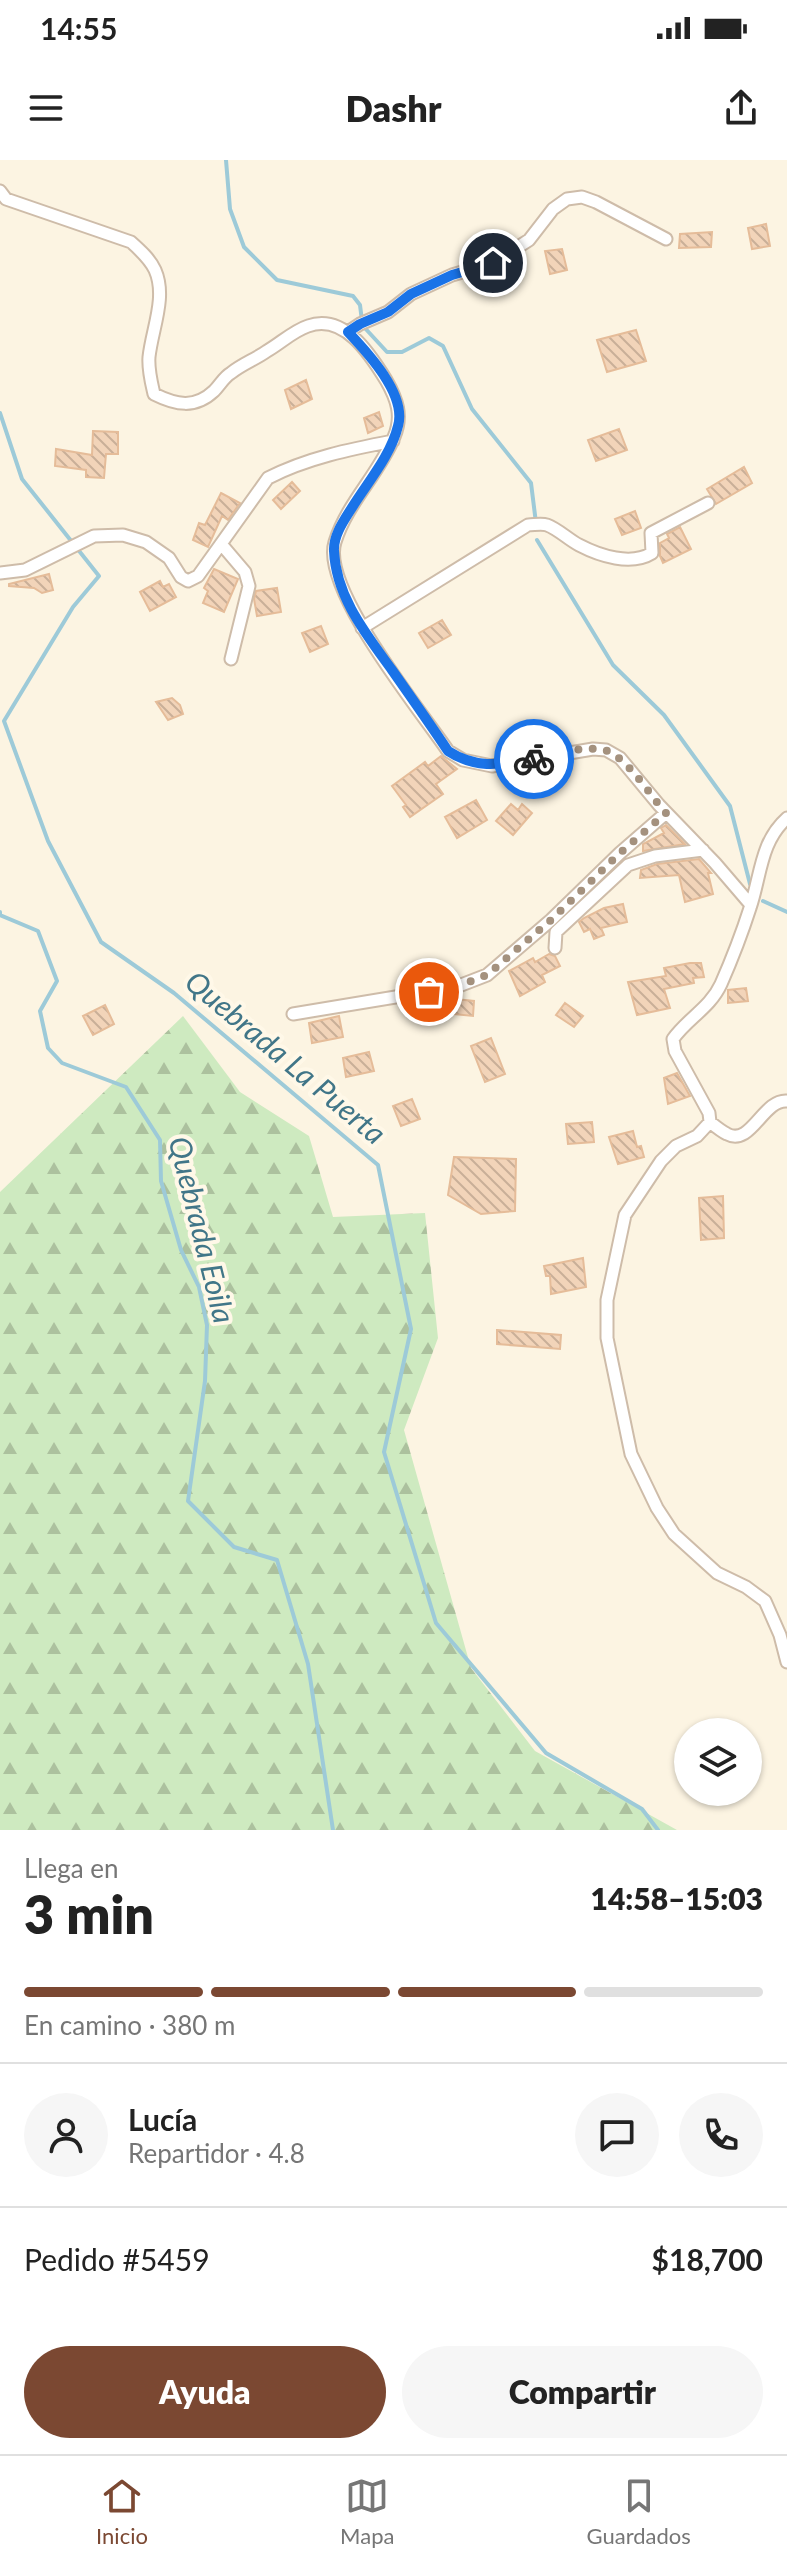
<!DOCTYPE html>
<html lang="es">
<head>
<meta charset="utf-8">
<style>
	body { margin:0; font-family:Lato,sans-serif; background:#f6f6f6; color:#222; height:100vh; display:flex; flex-direction:column; font-size:30px; white-space:nowrap }
	* { box-sizing:border-box; margin:0 }
	p { font-size:26px; color:#767676 }
	.icon { flex:none; width:44px; height:44px; fill:none; stroke:currentColor; stroke-width:2; stroke-linecap:round; stroke-linejoin:round }
	.map { position:relative; height:1670px; overflow:hidden }
	.panel { display:flex; flex-direction:column; background:#fff; flex:1 }
	.panel>* { flex:none }
	.tools { position:absolute; left:674px; top:1558px; display:grid; gap:16px }
	.tools a { display:grid; place-items:center; width:88px; height:88px; border-radius:50%; background:#fff; box-shadow:0 2px 6px #0004; font-size:40px }
	.pin { position:absolute; display:grid; place-items:center; width:68px; height:68px; color:#fff; margin:-34px; border:4px solid #fff; border-radius:50%; box-shadow:0 2px 8px #0007 }
	.courier { position:absolute; display:grid; place-items:center; width:80px; height:80px; margin:-40px; border:6px solid #1a73e8; border-radius:50%; background:#fff; color:#222; box-shadow:0 2px 10px #0007 }
	.head em { font-style:normal; font-weight:800 }
	.head div { display:flex; flex-direction:column-reverse }
	.head { display:flex; align-items:center; justify-content:space-between; height:136px; padding:0 24px }
	h1 { font-size:52px; font-weight:800; line-height:60px }
	.bar { display:grid; grid-template-columns:repeat(4,1fr); gap:12px 8px; align-content:center; height:96px; padding:0 24px }
	.bar i { height:10px; border-radius:6px; background:#e0e0e0 }
	.bar .selected { background:#7b4832 }
	.bar p { grid-column:span 4 }
	.line { display:flex; align-items:center; gap:20px; padding:0 24px; border-top:2px solid #e0e0e0 }
	.line div { flex:1 }
	.round { display:grid; place-items:center; flex:none; width:84px; height:84px; border-radius:42px; background:#f6f6f6 }
	.button { display:flex; gap:16px; margin-top:auto; padding:16px 24px }
	.button a { flex:1; height:92px; border-radius:48px; background:#7b4832; color:#fff; font-size:32px; font-weight:800; line-height:92px; text-align:center }
	.button a+a { background:#f6f6f6; color:#222 }
	.status { display:flex; justify-content:space-between; align-items:center; height:56px; padding:0 40px; background:#fff; direction:ltr }
	.status svg { height:22px; fill:currentColor }
	header { display:flex; justify-content:space-between; align-items:center; height:104px; padding:0 24px; background:#fff; font-size:36px; font-weight:800 }
	.tab-bar { display:flex; justify-content:space-around; align-items:center; height:112px; border-top:2px solid #e0e0e0; background:#fff; font-size:22px; color:#767676 }
	.tab-bar a { display:grid; justify-items:center; gap:4px }
	.tab-bar .selected { color:#7b4832 }
	.map>svg:first-child { display:block }
	.forest { fill:url(#forest-firs) }
	.lines { fill:none; stroke-linecap:round; stroke-linejoin:round }
	.stream { stroke:#9dcad8; stroke-width:4 }
	.building { fill:url(#building-back-hatch); stroke:#e5bc99; stroke-width:2 }
	.minor-casing { stroke:#cebca9; stroke-width:15 }
	.minor { stroke:#fff; stroke-width:11 }
	.done { stroke:#a4917e; stroke-width:8; stroke-dasharray:0 14.4 }
	.route { stroke:#1a73e8; stroke-width:10 }
	.labels { text-anchor:middle; stroke-width:8; stroke-linejoin:round; paint-order:stroke }
	.water-label { font-size:30px; font-style:italic; fill:#417688; stroke:#fff8e8 }
</style>
</head>
<body>
<div class="status"><b>14:55</b><svg viewBox="0 0 49 12"><path d="M0 12V9h3v3zM5 12V6h3v6zM10 12V3h3v9zM15 12V0h3v12zM26 1h20v11H26zM47 4h2v5h-2z"/></svg></div>
<header><svg class="icon" aria-label="menu" viewBox="0 0 24 24"><path d="M4 6h16M4 12h16M4 18h16"/></svg>Dashr<svg class="icon" aria-label="share" viewBox="0 0 24 24"><path d="M12 15V3M7 8l5-5 5 5M5 13v7h14v-7"/></svg></header>
<div class="map">
<svg width="787" height="1670" viewBox="0 0 787 1670">
	<defs>
		<pattern id="forest-firs" width="22" height="20" patternUnits="userSpaceOnUse" patternTransform="scale(2)"><rect width="22" height="20" fill="#ceeac0"/><path d="M5 1l3.5 6h-7zM16 11l3.5 6h-7z" fill="#acc19e"/></pattern>
		<pattern id="building-back-hatch" width="6" height="6" patternUnits="userSpaceOnUse" patternTransform="scale(2)"><rect width="6" height="6" fill="#f2d4b9"/><path d="M-1 5l2 2M0 0l6 6M5-1l2 2" fill="none" stroke="#c9af98"/></pattern>
	</defs>
	<rect width="100%" height="100%" fill="#fcf4e2"/>
	<path class="forest" d="M183 856 240 932 309 976 333 1057 425 1053 438 1178 404 1270 471 1508 535 1591 677 1670H0V1032Z"/>
	<g class="lines">
		<path class="stream" d="M226 0 230 49 244 87 277 120 353 136 360 145 362 161
			M363 166 387 192H402L429 178 443 186 472 249 531 323 536 363
			M0 253 22 319 99 416 73 447 4 561 48 681 101 782 174 833 378 1005 411 1169 384 1292 436 1463 546 1593 642 1649 658 1670
			M537 380 613 505 664 555 730 646 750 724
			M763 741 787 752
			M0 752V755L38 771 57 821 40 851 48 888 62 903 126 927 160 980 161 1021 181 1090 199 1127 207 1165 205 1221 188 1341 234 1387 277 1400 308 1504 333 1670"/>
	</g>
	<path class="building" d="M766 64 770 86 752 89 748 68Z
		M712 72 711 87 679 88 680 74Z
		M562 89 567 110 550 114 545 91Z
		M636 170 646 201 607 212 597 180Z
		M306 220 312 239 291 249 285 230Z
		M379 252 383 266 368 273 364 258Z
		M619 269 627 290 596 301 588 280Z
		M93 271 118 272V294H106L104 318 86 317V310L55 306 56 289 92 295Z
		M744 307 752 323 716 344 707 329Z
		M292 322 300 331 281 349 273 340Z
		M221 333 240 343 228 360 222 356 208 387 193 380 199 363 205 365Z
		M635 351 641 368 622 375 615 359Z
		M680 367 691 389 663 403 660 396V383L669 378 667 374Z
		M214 409 238 419 224 452 203 443 208 431 204 428Z
		M49 414 53 430 42 433 34 428 9 426V424Z
		M160 421 163 427 169 424 176 437 150 451 140 432Z
		M277 428 281 452 257 456 254 439 256 431Z
		M442 460 451 475 428 488 419 473Z
		M321 466 328 484 310 492 302 473Z
		M172 538 180 545 183 554 168 560 156 542Z
		M441 596 457 609 436 624 443 634 410 657 403 647 406 645 392 626 425 602 428 606Z
		M476 640 487 660 457 678 445 657Z
		M511 644 518 650 522 644 532 653 513 675 496 661Z
		M666 665 685 684 643 691V684L664 673 661 668Z
		M699 699 711 713H708L713 734 685 742 679 715 640 718 641 710 657 704Z
		M623 744 627 762 601 768 604 775 594 779 590 769 584 772 579 762 584 758 604 748Z
		M549 794 555 796 560 806 542 815 545 822 520 836 509 811 533 798 535 802Z
		M690 803H701L704 817 693 818 694 823 664 829 670 848 637 855 628 822 666 816 664 808Z
		M746 828 748 841 728 843V830Z
		M445 838 474 841 473 856 444 853Z
		M565 843 583 856 574 867 556 855Z
		M105 845 114 864 93 875 83 856Z
		M339 856 343 877 312 883 309 863Z
		M491 878 505 914 485 922 471 886Z
		M369 892 374 911 346 917 343 898Z
		M677 913 690 936 668 944 664 918Z
		M412 939 420 959 401 966 393 946Z
		M592 962 594 982 568 984 566 964Z
		M633 971 637 987 641 986 644 997 618 1004 609 977Z
		M454 997 516 999 515 1051 481 1054 448 1035Z
		M723 1036 724 1078 701 1080 699 1038Z
		M583 1098 586 1127 551 1134 550 1116H546L544 1106Z
		M497 1170 561 1175 560 1189 497 1184Z"/>
	<g class="lines">
		<defs>
			<path id="minor" d="M0 31 6 39 131 82C140 90 150 99 155 110 167 137 152 169 149 197 148 210 151 221 154 234 176 245 195 249 214 231 220 225 224 217 231 213 242 204 256 199 267 191 281 183 293 171 308 166 344 153 370 194 386 220 397 239 403 256 394 277 379 314 347 343 335 382 320 428 421 551 448 591L463 600 492 606 593 589 606 590 620 598 659 645 715 703 751 745
				M348 172 360 164 388 152 411 134 452 115 493 103 529 80 553 49 567 39 582 37 596 42 666 79
				M222 385 245 412 249 426 231 499
				M0 413 25 410 94 376 123 375 146 382 169 398 181 417 188 421 198 416 268 318C307 298 351 289 393 281
				M362 468 528 365C534 365 541 363 547 365 558 369 569 380 579 385 600 396 631 406 652 393L651 373 708 343
				M787 658C760 682 761 716 750 748 742 773 732 799 721 824 710 848 688 858 673 879L675 891 709 953 710 962 697 976 676 986 661 1001 625 1055 607 1140V1178L631 1294 657 1348 674 1374 717 1413 746 1427 765 1441 780 1475 787 1502
				M555 788 556 772 628 705 655 696 703 690
				M293 854 456 827 487 815 551 760 620 693 666 653
				M710 962C715 966 721 971 727 974 751 987 763 939 787 941"/>
		</defs>
		<use href="#minor" class="minor-casing"/>
		<use href="#minor" class="minor"/>
	</g>
	<g class="lines">
		<path class="done" d="M429 832 456 827 487 815 551 760 620 693 666 653C651 637 626 595 604 590 583 585 555 595 534 599"/>
		<path class="route" d="M493 103 452 115 411 134 388 152 360 164 348 172C368 193 407 235 398 266 391 295 368 322 353 346 345 359 333 375 334 391 336 437 366 474 392 510 411 537 430 564 448 591 477 610 502 604 534 599"/>
	</g>
	<g class="labels">
		<g class="water-label">
			<text transform="translate(285 898) rotate(40)" y="10">Quebrada La Puerta</text>
			<text transform="translate(201 1070) rotate(76)" y="10">Quebrada Eoila</text>
		</g>
	</g>
</svg>
<div class="tools">
<a><svg class="icon" aria-label="layers" viewBox="0 0 24 24"><path d="M12 4l9 5-9 5-9-5zM3 14l9 5 9-5"/></svg></a>
</div>
<div class="pin" style="left:429px;top:832px;background:#ea580c"><svg class="icon" aria-label="bag" viewBox="0 0 24 24"><path d="M5 8h14l-1 12H6zM9 8a3 3 0 0 1 6 0"/></svg></div>
<div class="pin" style="left:493px;top:103px;background:#1f2937"><svg class="icon" aria-label="home" viewBox="0 0 24 24"><path d="M3 11l9-7 9 7M6 9v11h12V9"/></svg></div>
<div class="courier" style="left:534px;top:599px"><svg class="icon" aria-label="bike" viewBox="0 0 24 24"><circle cx="6" cy="16" r="4"/><circle cx="18" cy="16" r="4"/><path d="M6 16l4-8h5l3 8M10 8l3 8H6M13 5h3"/></svg></div>
</div>
<section class="panel">
<div class="head"><div><h1>3 min</h1><p>Llega en</p></div><em>14:58–15:03</em></div>
<div class="bar"><i class="selected"></i><i class="selected"></i><i class="selected"></i><i></i><p>En camino · 380 m</p></div>
<div class="line" style="height:144px"><a class="round"><svg class="icon" aria-label="person" viewBox="0 0 24 24"><circle cx="12" cy="8" r="4"/><path d="M4 21q1-7 8-7t8 7"/></svg></a><div><b>Lucía</b><p>Repartidor · 4.8</p></div><a class="round"><svg class="icon" aria-label="chat" viewBox="0 0 24 24"><path d="M4 5h16v11H9l-5 4z"/></svg></a><a class="round"><svg class="icon" aria-label="phone" viewBox="0 0 24 24"><path d="M5 4h4l2 5-3 2q2 4 5 5l2-3 5 2v4C11 20 4 13 5 4z"/></svg></a></div>
<div class="line" style="height:104px"><div>Pedido #5459</div><b>$18,700</b></div>
<div class="button"><a>Ayuda</a><a>Compartir</a></div>
</section>
<nav class="tab-bar">
<a class="selected"><svg class="icon" aria-label="home" viewBox="0 0 24 24"><path d="M3 11l9-7 9 7M6 9v11h12V9"/></svg>Inicio</a>
<a><svg class="icon" aria-label="map" viewBox="0 0 24 24"><path d="M3 6l6-2 6 2 6-2v14l-6 2-6-2-6 2zM9 4v14M15 6v14"/></svg>Mapa</a>
<a><svg class="icon" aria-label="saved" viewBox="0 0 24 24"><path d="M7 4h10v16l-5-4-5 4z"/></svg>Guardados</a>
</nav>
</body>
</html>
